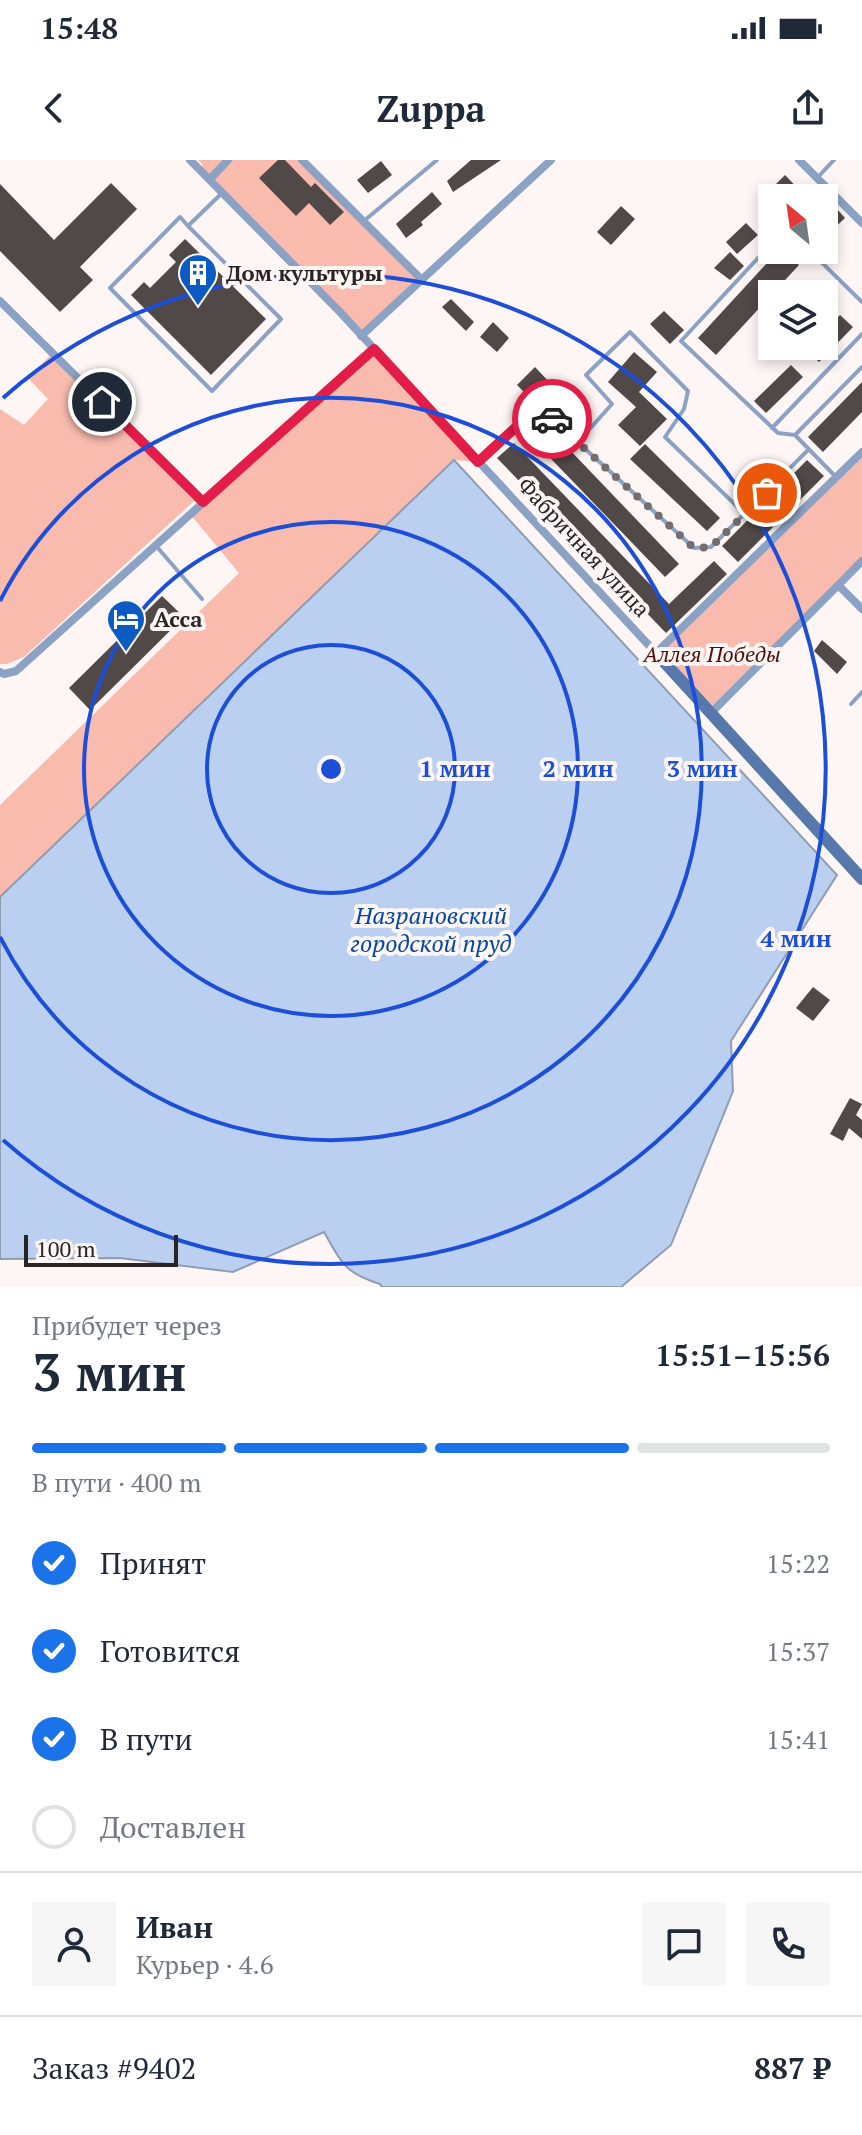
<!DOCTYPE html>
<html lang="ru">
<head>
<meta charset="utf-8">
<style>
	body { margin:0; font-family:"PT Serif",serif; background:#f6f6f7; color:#1f2937; height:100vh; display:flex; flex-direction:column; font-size:30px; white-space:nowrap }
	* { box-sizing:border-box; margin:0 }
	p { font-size:26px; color:#747a83 }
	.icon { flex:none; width:44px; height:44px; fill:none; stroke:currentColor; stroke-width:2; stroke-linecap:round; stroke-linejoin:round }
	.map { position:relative; height:1127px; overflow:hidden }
	.drawer { display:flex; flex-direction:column; background:#fff; flex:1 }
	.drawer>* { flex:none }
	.needle { width:52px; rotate:331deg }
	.fabs { position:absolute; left:758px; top:24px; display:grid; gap:16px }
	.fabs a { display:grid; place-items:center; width:80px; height:80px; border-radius:0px; background:#fff; box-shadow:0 4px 12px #0003; font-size:40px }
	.scale { position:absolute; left:24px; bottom:20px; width:154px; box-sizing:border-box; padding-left:8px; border:4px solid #282524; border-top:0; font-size:22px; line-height:28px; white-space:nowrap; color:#282524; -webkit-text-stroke:6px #fef6f4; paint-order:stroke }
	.pin { position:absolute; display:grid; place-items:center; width:68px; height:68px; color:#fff; margin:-34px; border:4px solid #fff; border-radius:50%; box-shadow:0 2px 8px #0007 }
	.courier { position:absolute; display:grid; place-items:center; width:80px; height:80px; margin:-40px; border:6px solid #e11d48; border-radius:50%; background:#fff; color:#222; box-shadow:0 2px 10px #0007 }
	.headline em { font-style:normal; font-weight:600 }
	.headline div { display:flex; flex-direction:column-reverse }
	.headline { display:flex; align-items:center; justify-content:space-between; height:136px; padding:0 32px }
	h1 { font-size:52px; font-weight:600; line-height:60px }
	.bar { display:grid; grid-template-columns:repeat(4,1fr); gap:12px 8px; align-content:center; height:96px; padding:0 32px }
	.bar i { height:10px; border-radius:6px; background:#e0e1e3 }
	.bar .active { background:#1a73e8 }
	.bar p { grid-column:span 4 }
	.line { display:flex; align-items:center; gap:20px; padding:0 32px; border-top:2px solid #e0e1e3 }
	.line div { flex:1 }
	.round { display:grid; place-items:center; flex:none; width:84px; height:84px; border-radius:0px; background:#f6f6f7 }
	ol { padding:0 32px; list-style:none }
	li { display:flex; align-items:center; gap:24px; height:88px }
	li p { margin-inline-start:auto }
	li .icon { padding:8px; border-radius:50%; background:#1a73e8; color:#fff; stroke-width:4 }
	li:last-child { color:#747a83 }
	li i { width:44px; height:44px; border:4px solid #e0e1e3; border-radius:50% }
	.status { display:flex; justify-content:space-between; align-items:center; height:56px; padding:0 40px; background:#fff; direction:ltr }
	.status svg { height:22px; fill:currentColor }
	header { display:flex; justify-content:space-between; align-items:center; height:104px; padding:0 32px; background:#fff; font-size:36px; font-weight:600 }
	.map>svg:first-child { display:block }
	.green { fill:#fabbaf }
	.water { fill:#bbd0f0; stroke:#8f9db3; stroke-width:2 }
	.building { fill:#514947 }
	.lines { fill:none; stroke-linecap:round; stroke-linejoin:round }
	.lane { stroke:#8ba2c5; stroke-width:4 }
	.street { stroke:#8ba2c5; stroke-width:8 }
	.secondary { stroke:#5778aa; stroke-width:12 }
	.done { stroke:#736e6d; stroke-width:8; stroke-dasharray:0 14.4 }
	.route { stroke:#e11d48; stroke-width:10 }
	.ring { fill:none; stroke:#1d4ed8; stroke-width:4 }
	.labels { text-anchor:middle; stroke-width:8; stroke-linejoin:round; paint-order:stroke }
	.poi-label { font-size:22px; font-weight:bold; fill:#282524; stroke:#fef6f4; text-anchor:start }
	.street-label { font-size:22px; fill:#282524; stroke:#fef6f4 }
	.park-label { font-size:22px; font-style:italic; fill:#4f1008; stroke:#fef6f4 }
	.water-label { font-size:24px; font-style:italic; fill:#0548a2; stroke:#fef6f4 }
	.centre { fill:#1d4ed8; stroke:#fef6f4; stroke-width:4 }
	.ring-label { font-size:24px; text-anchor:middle; font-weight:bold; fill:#1d4ed8; stroke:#fef6f4; stroke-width:8; stroke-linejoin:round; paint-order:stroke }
</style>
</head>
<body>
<div class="status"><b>15:48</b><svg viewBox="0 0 49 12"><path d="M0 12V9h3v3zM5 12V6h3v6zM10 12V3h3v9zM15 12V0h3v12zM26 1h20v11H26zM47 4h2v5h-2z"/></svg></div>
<header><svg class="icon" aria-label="back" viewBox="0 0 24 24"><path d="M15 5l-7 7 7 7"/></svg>Zuppa<svg class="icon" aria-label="share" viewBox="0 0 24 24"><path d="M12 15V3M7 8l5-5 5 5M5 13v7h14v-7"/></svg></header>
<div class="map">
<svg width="862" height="1127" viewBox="0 0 862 1127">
	<rect width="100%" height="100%" fill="#fef6f4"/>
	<path class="green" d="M198 0H302L422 120 361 176 199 10 203 5Z
		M374 189 478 302 454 300 0 737V645L239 413 190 354Z
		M50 195 194 341 24 497 7 504H0V249L24 265 48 239 29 219Z
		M862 292V401L711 553 656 493Z"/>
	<path class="water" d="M454 300 837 715 731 881 733 931 671 1085 621 1127H382L380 1124C344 1113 341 1102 324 1072L233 1112 120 1098 0 1099V737Z"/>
	<path class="building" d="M278 0H285L311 27 315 23 344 52 330 65 309 43 296 56 259 18Z
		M471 0H501L453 32 447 21Z
		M381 1 392 15 368 33 357 20Z
		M785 15 807 38H785L774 26Z
		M111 23 137 49 80 107 93 120 60 152 0 91V24L54 80Z
		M432 32 442 44 421 62 423 65 406 78 396 64Z
		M829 40 845 58 824 78V45Z
		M621 46 635 59 611 85 597 72Z
		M746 63 758 75 737 94 726 82Z
		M185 79 266 159 211 215 131 135 144 122 150 128 176 102 169 95Z
		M779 90H783L799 105 716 195 698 178Z
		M730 92 744 106 730 120 714 108Z
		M451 139 474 162 466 171 442 147Z
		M664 151 684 170 670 184 650 164Z
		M840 155 853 167 819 202 802 186H824V172Z
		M493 162 509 178 497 192 480 177Z
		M634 192 657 212 639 232 667 259 640 286 618 265 636 247 608 222Z
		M791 205 803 217 766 253 754 241Z
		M535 207 552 225 535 243 517 225Z
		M862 222V252L823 292 808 277Z
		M544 263 679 404 665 417 530 277Z
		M514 283 669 444 714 401 727 414 666 473 497 298Z
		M645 284 720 358 707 371 630 299Z
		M807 300 824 316 738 402 722 386Z
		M162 436 184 457 90 550 69 528Z
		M822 480 847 502 837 514 814 491Z
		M813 827 830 840 813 861 796 848Z
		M850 938 862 944 856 955 862 960V979L849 968 843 981 830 974Z"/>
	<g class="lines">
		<path class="lane" d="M817 18 834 0
			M816 38 826 28
			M365 60 437 0
			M188 66 180 57 110 128 212 231 281 159 188 66 221 34
			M772 83 681 181 778 273 795 275 835 316
			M809 90 862 142
			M772 268 862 174
			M795 275 862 207
			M578 282 612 244 586 215 630 172 688 231 684 249 665 277 746 355
			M480 300 527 257 548 255 694 388 711 387 808 290
			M157 387 202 439
			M851 544 862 532"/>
		<path class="street" d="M190 0 340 152 656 493 862 292
			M302 0 422 120
			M799 0 862 63
			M210 19 228 0
			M0 141 203 342
			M361 176 551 0
			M838 425 862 449
			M0 512 4 514 16 511 374 189
			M711 553 862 401"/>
		<path class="secondary" d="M656 493 862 719"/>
	</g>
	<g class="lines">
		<path class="done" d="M552 259 694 388 711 387 767 333"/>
		<path class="route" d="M102 242 203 342 374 189 478 302 527 257 548 255 552 259"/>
	</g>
	<g class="ring">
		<circle cx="331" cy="609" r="124"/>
		<circle cx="331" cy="609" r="247"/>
		<path d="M0 441A371 371 0 1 1 0 777"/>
		<path d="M3 238A495 495 0 1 1 3 980"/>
	</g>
	<defs>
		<symbol id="building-pin" viewBox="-11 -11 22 30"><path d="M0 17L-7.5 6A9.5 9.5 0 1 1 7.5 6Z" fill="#0c5bc5" stroke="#fef6f4"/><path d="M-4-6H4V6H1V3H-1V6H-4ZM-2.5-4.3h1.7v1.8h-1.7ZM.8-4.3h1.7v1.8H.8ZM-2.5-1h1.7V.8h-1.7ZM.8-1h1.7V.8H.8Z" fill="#fff"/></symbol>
		<symbol id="hotel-pin" viewBox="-11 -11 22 30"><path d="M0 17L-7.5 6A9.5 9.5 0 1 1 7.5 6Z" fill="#0c5bc5" stroke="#fef6f4"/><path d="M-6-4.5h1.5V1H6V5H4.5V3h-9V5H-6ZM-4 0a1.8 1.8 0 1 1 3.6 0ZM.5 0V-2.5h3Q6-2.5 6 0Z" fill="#fff"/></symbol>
	</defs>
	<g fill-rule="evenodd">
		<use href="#building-pin" x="176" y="91" width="44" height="60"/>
		<use href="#hotel-pin" x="104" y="437" width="44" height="60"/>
	</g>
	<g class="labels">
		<g class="poi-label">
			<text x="226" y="121">Дом культуры</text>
			<text x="154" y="467">Асса</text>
		</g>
		<g class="street-label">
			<text transform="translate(584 387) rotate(47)" y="8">Фабричная улица</text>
		</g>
		<g class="park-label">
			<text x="712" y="502">Аллея Победы</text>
		</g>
		<g class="water-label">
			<text x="431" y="764">Назрановский<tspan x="431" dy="28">городской пруд</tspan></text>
		</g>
	</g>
	<circle cx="331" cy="609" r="12" class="centre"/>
	<g class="ring-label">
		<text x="455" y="617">1 мин</text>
		<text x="578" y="617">2 мин</text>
		<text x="702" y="617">3 мин</text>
		<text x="796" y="787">4 мин</text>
	</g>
</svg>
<div class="fabs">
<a><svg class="needle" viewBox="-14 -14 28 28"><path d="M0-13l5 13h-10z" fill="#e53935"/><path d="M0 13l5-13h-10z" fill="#747a83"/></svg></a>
<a><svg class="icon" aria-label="layers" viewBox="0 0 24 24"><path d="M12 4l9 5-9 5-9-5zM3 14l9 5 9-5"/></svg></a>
</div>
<div class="scale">100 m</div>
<div class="pin" style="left:767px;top:333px;background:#ea580c"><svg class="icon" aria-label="bag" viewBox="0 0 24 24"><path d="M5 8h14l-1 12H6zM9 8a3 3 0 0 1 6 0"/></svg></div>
<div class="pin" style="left:102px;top:242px;background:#1f2937"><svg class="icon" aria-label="home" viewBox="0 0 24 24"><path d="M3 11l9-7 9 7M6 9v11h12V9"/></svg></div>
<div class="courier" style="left:552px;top:259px"><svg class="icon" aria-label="car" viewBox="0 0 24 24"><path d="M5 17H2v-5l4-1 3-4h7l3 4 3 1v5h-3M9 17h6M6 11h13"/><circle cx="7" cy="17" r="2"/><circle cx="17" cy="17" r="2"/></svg></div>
</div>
<section class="drawer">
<div class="headline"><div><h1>3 мин</h1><p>Прибудет через</p></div><em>15:51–15:56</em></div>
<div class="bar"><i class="active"></i><i class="active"></i><i class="active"></i><i></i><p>В пути · 400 m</p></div>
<ol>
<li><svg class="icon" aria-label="check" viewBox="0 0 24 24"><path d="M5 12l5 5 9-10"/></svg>Принят<p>15:22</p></li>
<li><svg class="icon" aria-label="check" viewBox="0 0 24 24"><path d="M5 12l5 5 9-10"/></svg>Готовится<p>15:37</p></li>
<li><svg class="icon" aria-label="check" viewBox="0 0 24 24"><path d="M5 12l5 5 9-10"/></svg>В пути<p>15:41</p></li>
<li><i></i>Доставлен</li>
</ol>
<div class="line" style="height:144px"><a class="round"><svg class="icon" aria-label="person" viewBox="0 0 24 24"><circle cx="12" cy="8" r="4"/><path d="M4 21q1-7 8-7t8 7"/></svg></a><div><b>Иван</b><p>Курьер · 4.6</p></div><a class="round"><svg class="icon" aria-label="chat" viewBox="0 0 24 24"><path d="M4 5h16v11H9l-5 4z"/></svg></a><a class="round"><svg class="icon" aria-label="phone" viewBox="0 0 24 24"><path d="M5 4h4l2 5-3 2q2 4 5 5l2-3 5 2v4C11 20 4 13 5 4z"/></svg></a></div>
<div class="line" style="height:104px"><div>Заказ #9402</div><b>887 ₽</b></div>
</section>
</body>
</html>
